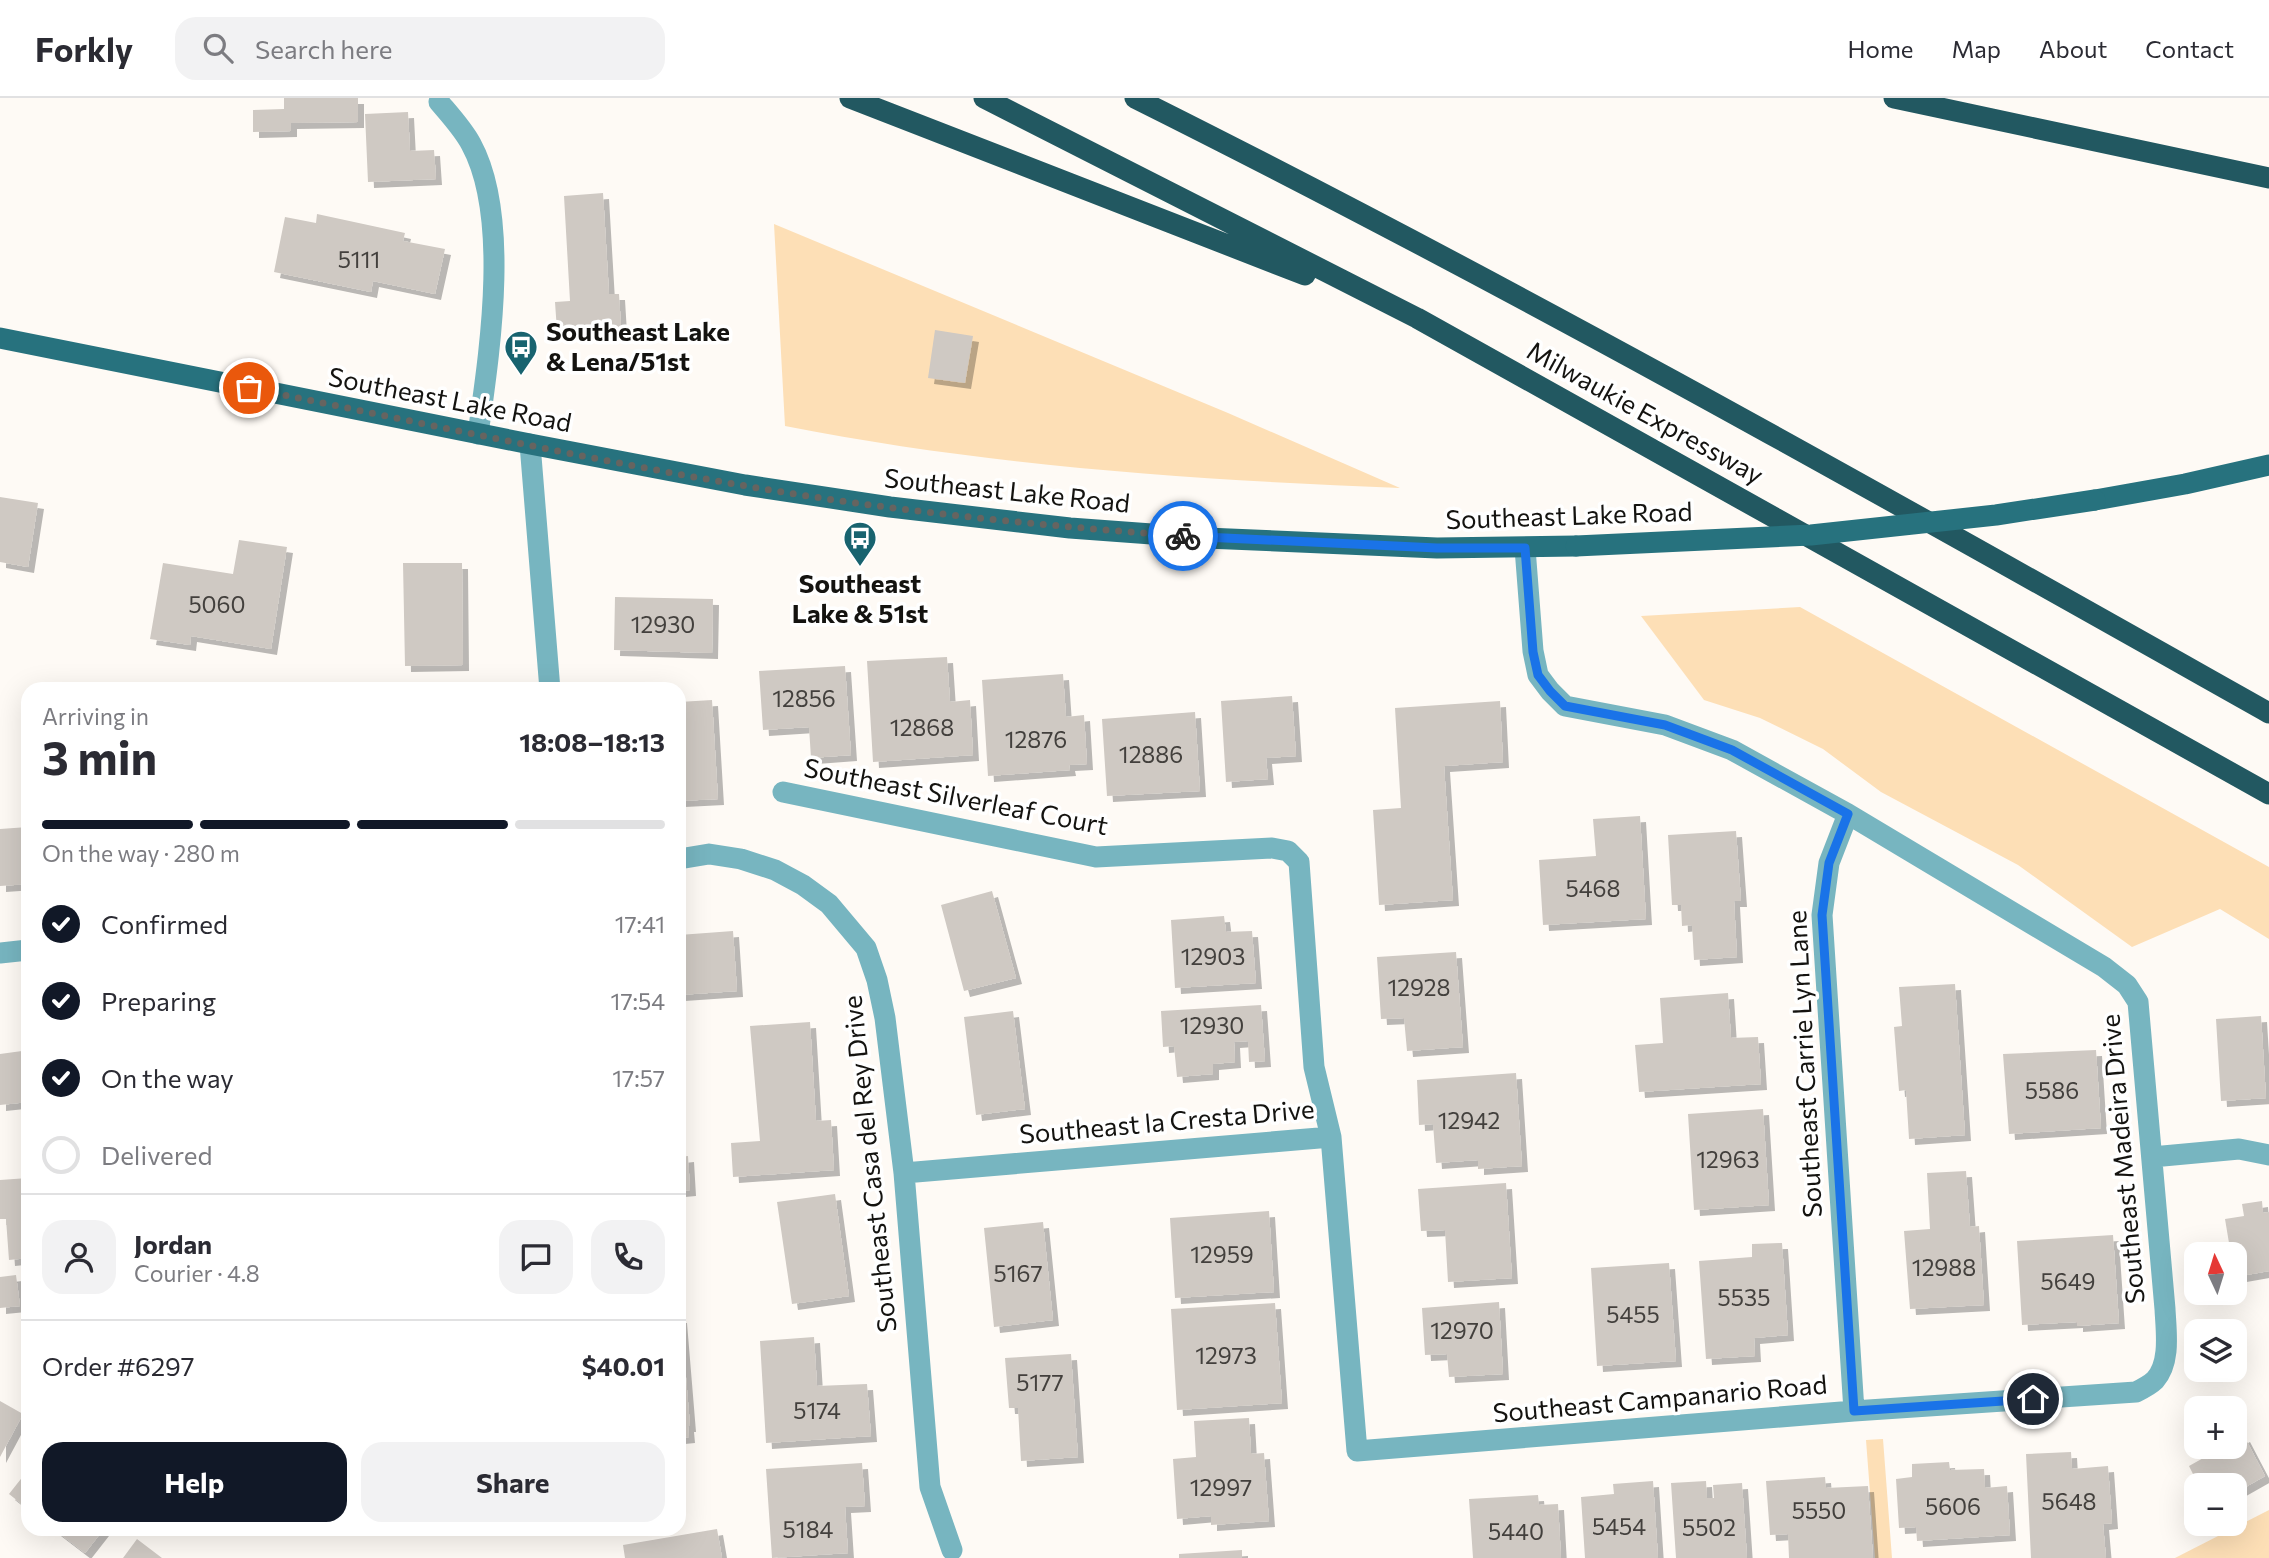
<!DOCTYPE html>
<html lang="en">
<head>
<meta charset="utf-8">
<style>
	body { margin:0; font-family:Commissioner,sans-serif; background:#f2f2f3; color:#2b2b33; height:100vh; display:flex; flex-direction:column; font-size:26px; white-space:nowrap }
	* { box-sizing:border-box; margin:0 }
	p { font-size:23px; color:#7c7c81 }
	.icon { flex:none; width:38px; height:38px; fill:none; stroke:currentColor; stroke-width:2; stroke-linecap:round; stroke-linejoin:round }
	.map { position:relative; flex:1; overflow:hidden }
	.drawer { position:absolute; left:21px; top:584px; width:665px; height:854px; display:flex; flex-direction:column; background:#fff; border-radius:21px; box-shadow:0 7px 28px #0002 }
	.drawer>* { flex:none }
	.needle { width:46px; rotate:356deg }
	.fabs { position:absolute; left:2184px; top:1144px; display:grid; gap:14px }
	.fabs a { display:grid; place-items:center; width:63px; height:63px; border-radius:14px; background:#fff; box-shadow:0 7px 28px #0002; font-size:35px }
	.pin { position:absolute; display:grid; place-items:center; width:60px; height:60px; color:#fff; margin:-30px; border:4px solid #fff; border-radius:50%; box-shadow:0 2px 7px #0007 }
	.courier { position:absolute; display:grid; place-items:center; width:70px; height:70px; margin:-35px; border:5px solid #1a73e8; border-radius:50%; background:#fff; color:#222; box-shadow:0 2px 9px #0007 }
	.overview em { font-style:normal; font-weight:700 }
	.overview div { display:flex; flex-direction:column-reverse }
	.overview { display:flex; align-items:center; justify-content:space-between; height:119px; padding:0 21px }
	h1 { font-size:46px; font-weight:700; line-height:52px }
	.bar { display:grid; grid-template-columns:repeat(4,1fr); gap:10px 7px; align-content:center; height:84px; padding:0 21px }
	.bar i { height:9px; border-radius:5px; background:#e1e1e2 }
	.bar .current { background:#111827 }
	.bar p { grid-column:span 4 }
	.line { display:flex; align-items:center; gap:18px; padding:0 21px; border-top:2px solid #e1e1e2 }
	.line div { flex:1 }
	.round { display:grid; place-items:center; flex:none; width:74px; height:74px; border-radius:21px; background:#f2f2f3 }
	ol { padding:0 21px; list-style:none }
	li { display:flex; align-items:center; gap:21px; height:77px }
	li p { margin-inline-start:auto }
	li .icon { padding:7px; border-radius:50%; background:#111827; color:#fff; stroke-width:4 }
	li:last-child { color:#7c7c81 }
	li i { width:38px; height:38px; border:4px solid #e1e1e2; border-radius:50% }
	.action { display:flex; gap:14px; margin-top:auto; padding:14px 21px }
	.action a { flex:1; height:80px; border-radius:21px; background:#111827; color:#fff; font-size:28px; font-weight:700; line-height:80px; text-align:center }
	.action a+a { background:#f2f2f3; color:#2b2b33 }
	header { display:flex; align-items:center; gap:42px; box-sizing:border-box; height:98px; padding:0 35px; background:#fff; border-bottom:2px solid #e1e1e2 }
	header strong { font-size:33px }
	nav { display:flex; gap:38px; margin-inline-start:auto; font-size:24px }
	.search { width:490px; height:63px; background:#f2f2f3; display:flex; align-items:center; gap:18px; box-sizing:border-box; padding:0 24px; border-radius:21px; color:#7c7c81; font-size:26px }
	.map>svg:first-child { display:block }
	.green { fill:#fddfb6 }
	.building { fill:#cfc9c3; filter:url(#shadow) }
	.lines { fill:none; stroke-linecap:round; stroke-linejoin:round }
	.minor { stroke:#77b5c0; stroke-width:21 }
	.major { stroke:#27727e; stroke-width:21 }
	.highway { stroke:#225861; stroke-width:21 }
	.major-bridge { stroke:#27727e; stroke-width:21 }
	.done { stroke:#666460; stroke-width:7; stroke-dasharray:0 12.6 }
	.route { stroke:#1a73e8; stroke-width:9 }
	.labels { text-anchor:middle; stroke-width:7; stroke-linejoin:round; paint-order:stroke }
	.number-label { font-size:23px; fill:#43403d }
	.poi-label { font-size:26px; font-weight:bold; fill:#141310; stroke:#fff; text-anchor:start }
	.street-label { font-size:26px; fill:#141310; stroke:#fff }
</style>
</head>
<body>
<header>
<strong>Forkly</strong>
<div class="search"><svg class="icon" aria-label="search" viewBox="0 0 24 24"><circle cx="10" cy="10" r="6"/><path d="M15 15l6 6"/></svg>Search here</div>
<nav><a>Home</a><a>Map</a><a>About</a><a>Contact</a></nav>
</header>
<div class="map">
<svg width="2269" height="1460" viewBox="0 0 2269 1460">
	<defs>
		<filter id="shadow"><feDropShadow dx="6" dy="6" stdDeviation="0" flood-color="#0004"/></filter>
	</defs>
	<rect width="100%" height="100%" fill="#fefaf5"/>
	<path class="green" d="M774 126 1228 315 1400 390C1194 382 988 368 785 328Z
		M1800 509 2269 769V841L2220 811 2132 849 2018 767 1881 694 1823 651 1760 620 1704 602 1641 518Z
		M1883 1341 1892 1460H1875L1866 1342Z
		M2269 1412V1460H2175Z"/>
	<path class="building" d="M284 0H358V24L291 25V33L253 34V12L284 11Z
		M408 14 410 53 434 52 436 81 368 84 365 16Z
		M603 95 609 196H619L621 229 557 233 555 204 570 203 564 98Z
		M317 116 405 135 403 143 445 151 435 196 373 183 371 194 274 174 285 119 316 125Z
		M935 232 973 238 965 285 928 280Z
		M0 399 38 405 28 469 0 464Z
		M239 442 287 449 271 551 191 538 190 547 150 541 163 465 233 476Z
		M403 465H462L463 567 405 568Z
		M615 499 713 501 712 555 614 552Z
		M947 559 950 604 970 602 973 657 873 664 867 563Z
		M845 568 851 657 811 660 809 629 763 632 759 573Z
		M1063 576 1066 619 1084 617 1087 666 1069 667 1070 672 988 678 982 582Z
		M1292 598 1296 658 1266 660 1268 681 1226 684 1221 603Z
		M712 602 718 701 679 703V604Z
		M1500 603 1503 664 1444 668 1453 802 1379 807 1373 712 1401 710 1395 610Z
		M1195 614 1200 693 1107 698 1102 621Z
		M1640 718 1646 821 1543 827 1539 762 1596 758 1593 721Z
		M28 729V786L0 788V731Z
		M1736 733 1741 803H1734L1737 859 1694 862 1692 827 1682 828 1681 807H1672L1668 737Z
		M992 793 1016 880 964 893 941 807Z
		M1224 818 1226 834 1252 833 1256 885 1175 890 1171 822Z
		M733 833 737 893 679 897V837Z
		M1456 854 1463 949 1407 953 1404 920 1381 921 1377 859Z
		M1955 886 1965 1037 1909 1041 1906 992 1899 993 1894 929 1902 928 1899 889Z
		M1728 895 1731 940 1758 939 1761 986 1639 994 1635 947 1663 945 1660 900Z
		M1261 907 1265 963 1249 964 1248 943 1234 944 1235 964 1213 966V976L1177 979 1174 948 1163 949 1161 913Z
		M1013 913 1025 1011 976 1017 964 919Z
		M2261 918 2266 1000 2221 1003 2216 921Z
		M810 924 816 1023 831 1022 834 1072 733 1079 731 1045 760 1043 750 928Z
		M2096 952 2101 1030 2009 1036 2003 956Z
		M22 953 28 1004 0 1007V956Z
		M1516 975 1522 1068 1478 1071V1062L1436 1065 1433 1026 1419 1027 1417 982Z
		M1763 1011 1769 1107 1694 1112 1688 1016Z
		M688 1058 690 1092 679 1093V1059Z
		M1966 1073 1970 1129 1979 1128 1984 1207 1910 1211 1904 1133 1930 1131 1927 1075Z
		M28 1080V1160L9 1162 6 1121H0V1082Z
		M1506 1085 1512 1180 1448 1184 1445 1132 1421 1133 1418 1091Z
		M835 1096 849 1198 792 1206 777 1104Z
		M2262 1103 2263 1115 2269 1114V1173L2235 1179V1157H2231L2225 1121 2244 1118 2242 1106Z
		M1269 1113 1274 1194 1175 1200 1170 1120Z
		M1043 1124 1053 1222 994 1229 984 1130Z
		M2113 1137 2119 1225 2077 1228V1224L2022 1227 2017 1143Z
		M1782 1145 1788 1237 1754 1240 1755 1258 1706 1261 1699 1163 1752 1159V1146Z
		M1669 1165 1676 1263 1597 1268 1591 1170Z
		M16 1177 20 1208 0 1210V1179Z
		M1499 1204 1503 1276 1449 1279 1447 1256 1425 1257 1422 1210Z
		M1275 1205 1282 1305 1177 1312 1171 1211Z
		M679 1219H681L690 1328H688L689 1339 679 1340Z
		M814 1239 817 1288 867 1286 871 1338 766 1345 760 1243Z
		M1071 1256 1078 1359 1021 1363 1018 1310H1009L1005 1260Z
		M0 1303 23 1316 0 1359Z
		M1249 1320 1251 1356 1264 1355 1269 1423 1211 1427V1418L1177 1421 1173 1361 1196 1359 1194 1323Z
		M2244 1338 2265 1378 2235 1395V1388H2199L2189 1368 2223 1349H2235V1343Z
		M2071 1354 2072 1371 2108 1368 2112 1425 2103 1426 2106 1460H2031L2026 1356Z
		M1949 1364 1950 1372 1984 1371 1985 1390 2007 1388 2010 1437 1917 1443 1916 1429 1899 1430 1896 1381 1912 1379V1366Z
		M862 1365 865 1408 845 1409 848 1455 772 1460 766 1371Z
		M28 1372V1411L9 1396Z
		M1825 1379 1826 1390 1868 1388 1873 1460H1789L1788 1436 1770 1437 1766 1383Z
		M1653 1383 1658 1460H1585L1581 1399 1614 1396 1613 1386Z
		M1706 1383 1707 1400H1714L1713 1387 1742 1385 1747 1460H1676L1671 1385Z
		M1538 1397 1539 1407 1558 1406 1561 1460H1473L1469 1401Z
		M717 1431 722 1460H625L623 1447Z
		M55 1432H103L85 1455Z
		M137 1441 162 1460H123Z
		M1242 1452V1460H1179V1456Z"/>
	<g class="lines">
		<path class="minor" d="M439 4C450 17 463 31 471 46 511 119 489 257 478 336
			M530 346 550 592
			M783 694 1096 759 1272 750 1288 753 1299 764 1314 969 1331 1039 1357 1353 1854 1313 2136 1294C2142 1291 2150 1287 2155 1282 2171 1264 2166 1233 2165 1211L2138 904 2127 887 2104 869 1848 716 1732 652 1665 627 1565 608 1550 593 1538 577 1533 553 1525 450
			M1848 716 1829 765 1822 817 1854 1313
			M679 761 709 756 741 761 775 772 803 787 829 806 866 850 877 882 885 920 904 1075 930 1389 952 1452
			M0 855 28 852
			M2152 1059 2239 1051 2269 1057
			M904 1075 1331 1039"/>
		<path class="major" d="M0 240 530 346 745 387 890 409 1070 430 1206 440 1437 450 1576 448
			M2095 402 2185 386 2269 367"/>
		<path class="highway" d="M850 0 1305 177
			M984 0 1417 220 2269 696
			M1135 0C1520 192 1894 404 2269 615
			M1894 0 2269 80"/>
		<path class="major-bridge" d="M1576 448 1811 437 1996 417 2095 402"/>
	</g>
	<g class="lines">
		<path class="done" d="M249 290C439 328 629 371 821 400 941 418 1062 429 1183 438"/>
		<path class="route" d="M1183 438 1437 450H1525L1533 554 1538 577 1550 593 1565 608 1665 627 1732 652 1848 716 1829 765 1822 817 1854 1313 2033 1301"/>
	</g>
	<defs>
		<symbol id="bus-pin" viewBox="-11 -11 22 30"><path d="M0 17L-7.5 6A9.5 9.5 0 1 1 7.5 6Z" fill="#18636f" stroke="#fff"/><path d="M-5-6H5V4H4V6H2V4H-2V6H-4V4H-5ZM-3.5-4V0h7V-4ZM-3.5 1.2v1.5H-2V1.2ZM2 1.2v1.5H3.5V1.2Z" fill="#fff"/></symbol>
	</defs>
	<g fill-rule="evenodd">
		<use href="#bus-pin" x="502" y="230" width="38" height="52"/>
		<use href="#bus-pin" x="841" y="421" width="38" height="52"/>
	</g>
	<g class="labels">
		<g class="number-label">
			<text x="359" y="170">5111</text>
			<text x="217" y="515">5060</text>
			<text x="663" y="535">12930</text>
			<text x="804" y="609">12856</text>
			<text x="922" y="638">12868</text>
			<text x="1036" y="650">12876</text>
			<text x="1151" y="665">12886</text>
			<text x="1593" y="799">5468</text>
			<text x="1213" y="867">12903</text>
			<text x="1419" y="898">12928</text>
			<text x="1212" y="936">12930</text>
			<text x="2052" y="1001">5586</text>
			<text x="1469" y="1031">12942</text>
			<text x="1728" y="1070">12963</text>
			<text x="1222" y="1165">12959</text>
			<text x="1944" y="1178">12988</text>
			<text x="1018" y="1184">5167</text>
			<text x="2068" y="1192">5649</text>
			<text x="1744" y="1208">5535</text>
			<text x="1633" y="1225">5455</text>
			<text x="1462" y="1241">12970</text>
			<text x="1226" y="1266">12973</text>
			<text x="1040" y="1293">5177</text>
			<text x="817" y="1321">5174</text>
			<text x="1221" y="1398">12997</text>
			<text x="2069" y="1412">5648</text>
			<text x="1953" y="1417">5606</text>
			<text x="1819" y="1421">5550</text>
			<text x="1619" y="1437">5454</text>
			<text x="1709" y="1438">5502</text>
			<text x="808" y="1440">5184</text>
			<text x="1516" y="1442">5440</text>
		</g>
		<g class="poi-label">
			<text x="546" y="243">Southeast Lake<tspan x="546" dy="30">&amp; Lena/51st</tspan></text>
			<text x="860" y="495" text-anchor="middle">Southeast<tspan x="860" dy="30">Lake &amp; 51st</tspan></text>
		</g>
		<g class="street-label">
			<text transform="translate(450 302) rotate(11)" y="9">Southeast Lake Road</text>
			<text transform="translate(1645 315) rotate(29)" y="9">Milwaukie Expressway</text>
			<text transform="translate(1007 393) rotate(6)" y="9">Southeast Lake Road</text>
			<text transform="translate(1569 418) rotate(-2)" y="9">Southeast Lake Road</text>
			<text transform="translate(956 699) rotate(11)" y="9">Southeast Silverleaf Court</text>
			<text transform="translate(1805 966) rotate(-93)" y="9">Southeast Carrie Lyn Lane</text>
			<text transform="translate(1167 1024) rotate(-5)" y="9">Southeast la Cresta Drive</text>
			<text transform="translate(2123 1061) rotate(-95)" y="9">Southeast Madeira Drive</text>
			<text transform="translate(870 1066) rotate(-96)" y="9">Southeast Casa del Rey Drive</text>
			<text transform="translate(1660 1301) rotate(-5)" y="9">Southeast Campanario Road</text>
		</g>
	</g>
</svg>
<div class="fabs">
<a><svg class="needle" viewBox="-14 -14 28 28"><path d="M0-13l5 13h-10z" fill="#e53935"/><path d="M0 13l5-13h-10z" fill="#7c7c81"/></svg></a>
<a><svg class="icon" aria-label="layers" viewBox="0 0 24 24"><path d="M12 4l9 5-9 5-9-5zM3 14l9 5 9-5"/></svg></a>
<a>+</a>
<a>−</a>
</div>
<div class="pin" style="left:249px;top:290px;background:#ea580c"><svg class="icon" aria-label="bag" viewBox="0 0 24 24"><path d="M5 8h14l-1 12H6zM9 8a3 3 0 0 1 6 0"/></svg></div>
<div class="pin" style="left:2033px;top:1301px;background:#1f2937"><svg class="icon" aria-label="home" viewBox="0 0 24 24"><path d="M3 11l9-7 9 7M6 9v11h12V9"/></svg></div>
<div class="courier" style="left:1183px;top:438px"><svg class="icon" aria-label="bike" viewBox="0 0 24 24"><circle cx="6" cy="16" r="4"/><circle cx="18" cy="16" r="4"/><path d="M6 16l4-8h5l3 8M10 8l3 8H6M13 5h3"/></svg></div>
<section class="drawer">
<div class="overview"><div><h1>3 min</h1><p>Arriving in</p></div><em>18:08–18:13</em></div>
<div class="bar"><i class="current"></i><i class="current"></i><i class="current"></i><i></i><p>On the way · 280 m</p></div>
<ol>
<li><svg class="icon" aria-label="check" viewBox="0 0 24 24"><path d="M5 12l5 5 9-10"/></svg>Confirmed<p>17:41</p></li>
<li><svg class="icon" aria-label="check" viewBox="0 0 24 24"><path d="M5 12l5 5 9-10"/></svg>Preparing<p>17:54</p></li>
<li><svg class="icon" aria-label="check" viewBox="0 0 24 24"><path d="M5 12l5 5 9-10"/></svg>On the way<p>17:57</p></li>
<li><i></i>Delivered</li>
</ol>
<div class="line" style="height:126px"><a class="round"><svg class="icon" aria-label="person" viewBox="0 0 24 24"><circle cx="12" cy="8" r="4"/><path d="M4 21q1-7 8-7t8 7"/></svg></a><div><b>Jordan</b><p>Courier · 4.8</p></div><a class="round"><svg class="icon" aria-label="chat" viewBox="0 0 24 24"><path d="M4 5h16v11H9l-5 4z"/></svg></a><a class="round"><svg class="icon" aria-label="phone" viewBox="0 0 24 24"><path d="M5 4h4l2 5-3 2q2 4 5 5l2-3 5 2v4C11 20 4 13 5 4z"/></svg></a></div>
<div class="line" style="height:91px"><div>Order #6297</div><b>$40.01</b></div>
<div class="action"><a>Help</a><a>Share</a></div>
</section>
</div>
</body>
</html>
